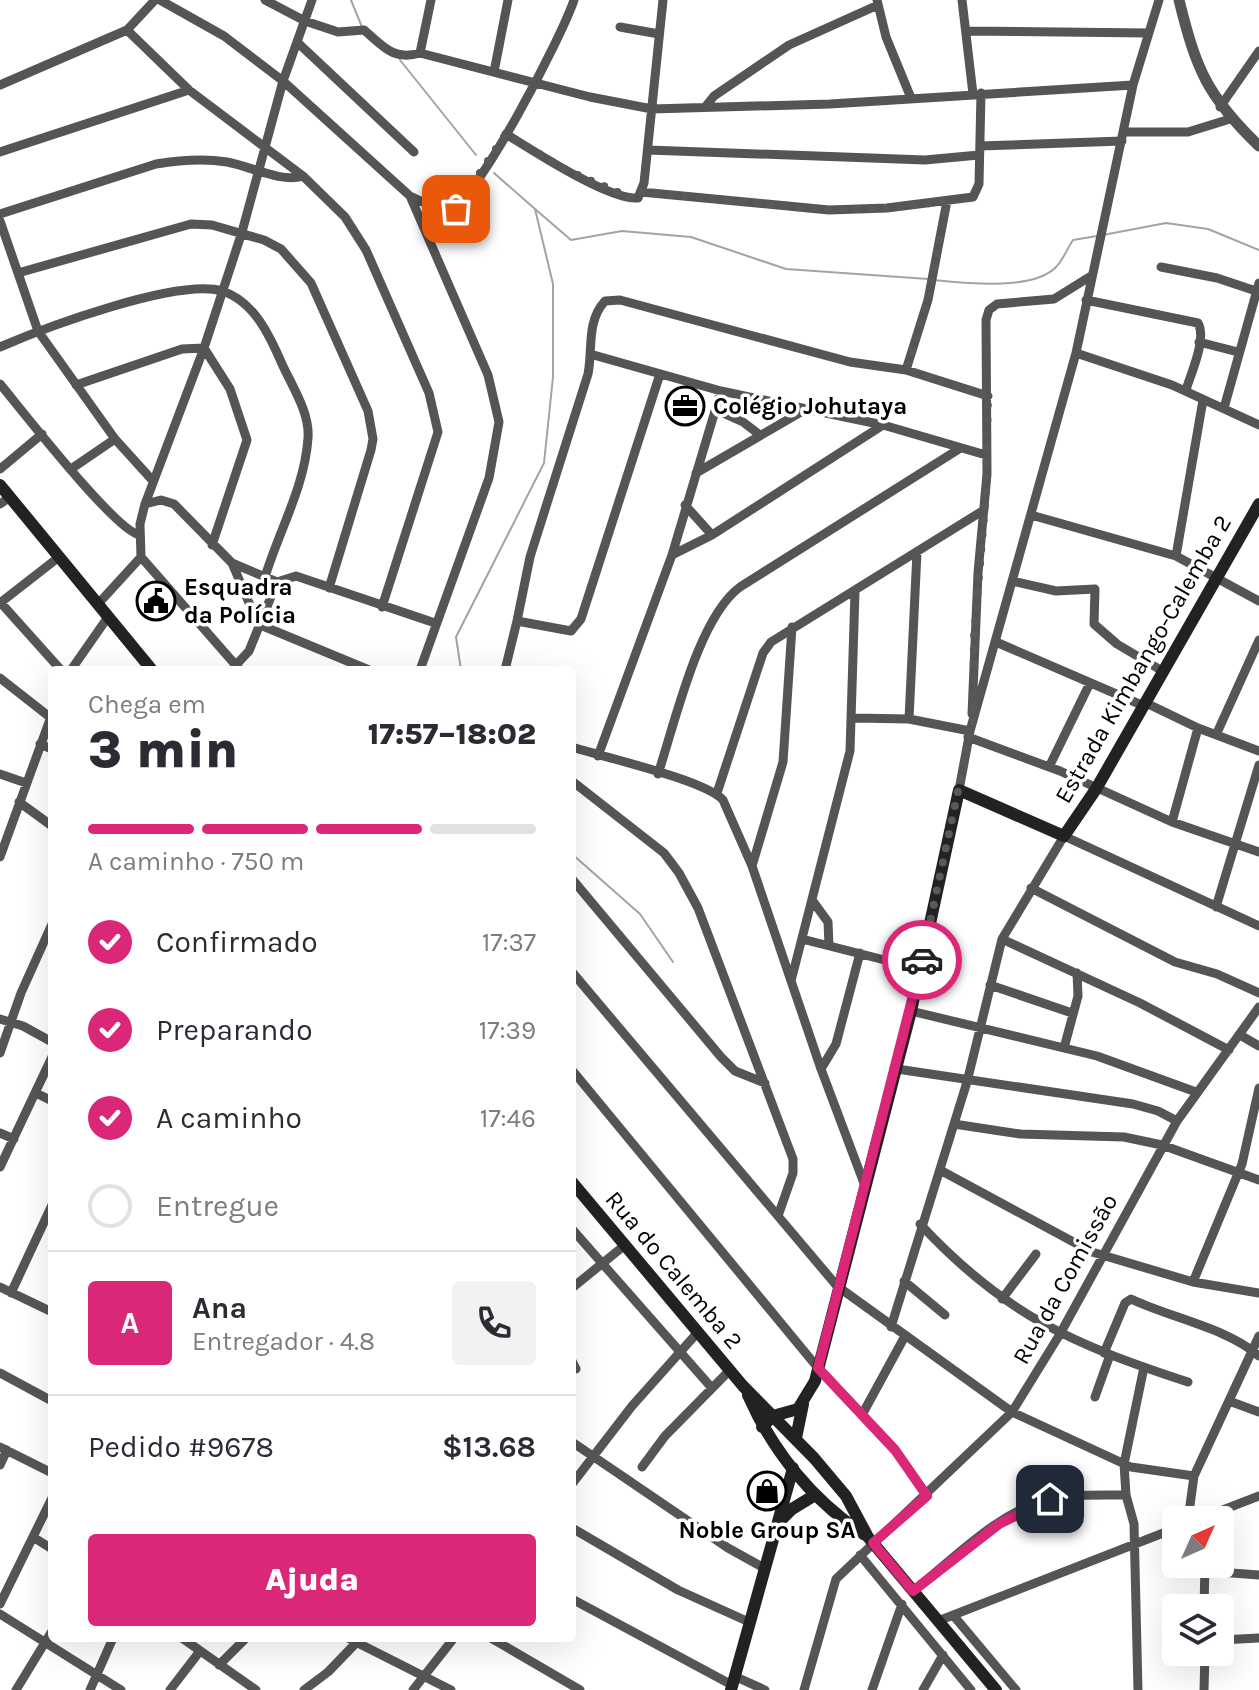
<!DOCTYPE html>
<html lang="pt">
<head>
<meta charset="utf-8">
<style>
	body { margin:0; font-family:Karla,sans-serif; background:#f2f2f3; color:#2b2b33; height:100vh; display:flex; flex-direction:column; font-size:30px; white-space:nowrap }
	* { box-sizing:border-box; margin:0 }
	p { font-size:26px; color:#7c7c81 }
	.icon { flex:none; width:44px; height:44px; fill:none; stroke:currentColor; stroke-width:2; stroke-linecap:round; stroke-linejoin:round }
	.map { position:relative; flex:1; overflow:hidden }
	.drawer { position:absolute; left:48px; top:666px; width:528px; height:976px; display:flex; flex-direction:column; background:#fff; border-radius:8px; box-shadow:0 8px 32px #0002 }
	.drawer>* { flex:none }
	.needle { width:52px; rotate:45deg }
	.buttons { position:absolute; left:1162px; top:1506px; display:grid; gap:16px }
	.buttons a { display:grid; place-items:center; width:72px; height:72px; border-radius:8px; background:#fff; box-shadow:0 8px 32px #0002; font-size:40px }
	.pin { position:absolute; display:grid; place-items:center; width:68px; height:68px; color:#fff; margin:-34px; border-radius:16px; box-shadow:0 4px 12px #0006 }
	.courier { position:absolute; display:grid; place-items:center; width:80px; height:80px; margin:-40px; border:6px solid #db2777; border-radius:50%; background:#fff; color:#222; box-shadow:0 2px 10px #0007 }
	.overview em { font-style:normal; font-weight:800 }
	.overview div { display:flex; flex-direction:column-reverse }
	.overview { display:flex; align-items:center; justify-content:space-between; height:136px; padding:0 40px }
	h1 { font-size:52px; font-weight:800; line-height:60px }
	.bar { display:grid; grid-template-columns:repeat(4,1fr); gap:12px 8px; align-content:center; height:96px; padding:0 40px }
	.bar i { height:10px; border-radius:6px; background:#e1e1e2 }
	.bar .active { background:#db2777 }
	.bar p { grid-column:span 4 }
	.line { display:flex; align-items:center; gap:20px; padding:0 40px; border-top:2px solid #e1e1e2 }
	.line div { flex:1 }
	.round { display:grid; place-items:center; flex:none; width:84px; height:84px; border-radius:8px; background:#f2f2f3 }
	ol { padding:0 40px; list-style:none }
	li { display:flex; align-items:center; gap:24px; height:88px }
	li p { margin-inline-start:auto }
	li .icon { padding:8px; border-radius:50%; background:#db2777; color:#fff; stroke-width:4 }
	li:last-child { color:#7c7c81 }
	li i { width:44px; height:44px; border:4px solid #e1e1e2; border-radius:50% }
	.cta { display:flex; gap:16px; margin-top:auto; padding:16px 40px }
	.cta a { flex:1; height:92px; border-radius:8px; background:#db2777; color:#fff; font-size:32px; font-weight:800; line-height:92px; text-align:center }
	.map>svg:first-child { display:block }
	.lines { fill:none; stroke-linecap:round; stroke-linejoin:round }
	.stream { stroke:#a3a3a3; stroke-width:2 }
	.minor { stroke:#555; stroke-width:9 }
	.tertiary { stroke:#555; stroke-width:11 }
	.secondary { stroke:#222; stroke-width:12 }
	.done { stroke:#595959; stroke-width:8; stroke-dasharray:0 14.4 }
	.route { stroke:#db2777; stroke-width:10 }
	.labels { text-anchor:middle; stroke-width:7; stroke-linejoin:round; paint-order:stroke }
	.poi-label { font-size:24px; font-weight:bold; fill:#000; stroke:#fff; text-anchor:start }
	.street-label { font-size:24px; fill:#000; stroke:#fff }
</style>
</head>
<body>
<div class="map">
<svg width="1259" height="1690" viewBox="0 0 1259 1690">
	<rect width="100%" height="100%" fill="#fff"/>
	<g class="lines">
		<path class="stream" d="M351 0 362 27
			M400 60 476 155
			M535 209 571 240 622 231 691 237 786 269 928 279
			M1103 235 1166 223 1208 229 1259 250
			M934 280C965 283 1033 291 1056 267 1063 260 1067 249 1073 240L1097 236
			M461 670 456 637 544 463 553 377V284L535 209 494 173
			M572 854 640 914 673 962"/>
		<path class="minor" d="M160 0 224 36 283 81 410 196 446 213C476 204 562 36 574 0
			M265 0 305 21 338 32 364 30C383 46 393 61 420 53L590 97 652 109 830 104 1133 85
			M877 0 886 37 911 98
			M962 0 973 94
			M620 27 659 34
			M127 30 189 90 303 176 345 217 366 250 429 393 438 432 382 607
			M967 31 1148 33
			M297 42 414 152
			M420 53 431 0
			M494 72 508 0
			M0 85 127 30 155 0
			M706 106 714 96 789 45 878 5
			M1220 107 1259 51
			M1124 132H1188L1230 119
			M506 134C532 150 610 201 638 198L644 183 663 0
			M980 146 1122 141
			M648 150 925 160 979 155
			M0 152 189 90
			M641 192 829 210 887 208 973 197 979 184 981 93
			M410 196 488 375 499 422 489 478 420 670
			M0 214 156 164C180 160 203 158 227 162 250 166 281 183 303 176
			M0 221 38 331 115 439 153 481
			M1161 267 1217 278 1256 291
			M18 273 191 224 212 225 264 240 281 249 311 283 368 411 373 439 371 450 329 588
			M1086 300 1198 323C1207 339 1191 373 1186 390
			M1199 342 1238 352
			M0 347C44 328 177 278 222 291 254 301 270 336 282 364 292 386 310 413 308 438 305 486 279 531 265 577
			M1076 353 1172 385 1259 425
			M590 354 721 391 883 425 986 455
			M906 370 928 300 947 201
			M0 384C21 409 116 532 140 535
			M76 385 182 349 204 348 230 389 247 440 212 545
			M1224 408 1259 283
			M716 410 743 422 760 435
			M0 469 42 434
			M71 469 115 439
			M696 473 806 409
			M0 504 10 497
			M145 504 161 500 174 504 232 563 277 582 296 576 435 623
			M685 505 712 535
			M1031 515 1176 556 1259 601
			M672 555 712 535 883 425
			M1176 556 1203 400
			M141 557 240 670
			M232 563 258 624
			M1012 581 1056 591 1095 589 1094 624 1117 644 1164 672
			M0 603 59 557
			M1 603 61 670
			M98 604 141 557 140 524 145 504 204 348 242 232 283 81 312 0
			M517 621 530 557 588 374C593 349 586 322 605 301L620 300 850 362 906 370 988 396
			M258 624 369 670
			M996 642 1144 706
			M236 665 249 651 277 582
			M71 670 108 617
			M505 670 517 621 571 631 581 619 660 374
			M0 678 51 718
			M1146 703 1198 728 1259 751
			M972 714 978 573 987 474 986 320 989 310 997 304 1054 299 1091 276
			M854 718 909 719 970 731
			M909 719 917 552
			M1216 735 1259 640
			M968 737 1060 771 1172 822 1259 852
			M40 744 52 749
			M572 747C603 757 705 780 723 800L752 866 821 1069 865 1186
			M598 756 672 555 721 391
			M1049 767 1090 683
			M0 774 26 783
			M658 774C675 723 698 618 740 587L959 449
			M572 781 664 853 679 873 698 908 793 1159V1173L778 1216
			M959 790 970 731 1076 353 1133 85 1159 0
			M717 793 763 653 771 642 984 510
			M19 802 52 826
			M1172 822 1198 728
			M0 857 52 714
			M752 866 783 762 792 627
			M572 879 721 1057 735 1071 765 1083
			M1031 888 1175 962 1217 974 1259 993
			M812 900 828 922 829 945
			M1216 907 1259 765
			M802 939 920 969
			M1002 939 1140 1003 1229 1050
			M572 972 837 1286 1012 1412 1131 1467 1194 1476
			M791 981 850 751 855 592
			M990 985 1072 1013
			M911 1011 1097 1056 1196 1092
			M0 1019 23 1026 52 1042
			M1240 1035 1259 1046
			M1064 1048 1078 996 1077 973
			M0 1053 21 993 52 924
			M821 1069 836 1044 860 953
			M897 1069 1133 1104 1158 1111 1177 1121
			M572 1070 818 1368 895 1450 927 1496
			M36 1093 52 1101
			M954 1124 1020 1134 1124 1137 1162 1145 1259 1180
			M0 1133 14 1139
			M0 1167 52 1057
			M940 1170 1092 1252 1193 1282 1259 1293
			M920 1224C1005 1315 1072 1344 1188 1382
			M572 1229 711 1387
			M904 1281 945 1315
			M1193 1282 1242 1164 1259 1088
			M0 1287 52 1312
			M572 1288 625 1245
			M11 1293 52 1205
			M1002 1299 1036 1254
			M891 1327 967 1082 1002 939 1064 836 1259 926
			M1104 1353 1125 1303 1131 1299C1171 1318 1227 1328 1259 1356
			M572 1361 576 1369
			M0 1373 52 1401
			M1095 1397 1110 1355
			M1229 1401 1259 1412
			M863 1413 905 1336
			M572 1442 728 1548 764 1568
			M0 1447 52 1473
			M0 1465 7 1450
			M642 1467 665 1436 730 1370
			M572 1484 632 1406 698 1332
			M1188 1520 1194 1476 1259 1336
			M1197 1520 1259 1496
			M572 1528 678 1590 749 1622
			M33 1537 52 1549
			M860 1555 971 1690
			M1205 1571 1259 1575
			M913 1591C954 1559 999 1510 1051 1499 1076 1494 1101 1495 1126 1495
			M572 1599 732 1685
			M0 1604 52 1498
			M1204 1608 1205 1564
			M0 1614 121 1690
			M953 1615 1016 1690
			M938 1621 1176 1528
			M182 1638 256 1690
			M348 1638 451 1690
			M491 1638 580 1690
			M1220 1640 1259 1638
			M219 1665 246 1638
			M734 1676 765 1690
			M16 1690 52 1631
			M90 1690 113 1638
			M170 1690 200 1651
			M304 1690 328 1672 356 1643
			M413 1690 454 1638
			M804 1690 836 1579 1012 1412 1060 1334 1177 1121 1259 1007
			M872 1690 902 1604
			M923 1690 943 1655
			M1138 1690 1134 1524 1126 1495 1124 1464 1144 1367
			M1204 1690 1205 1652"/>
		<path class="tertiary" d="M1179 0C1196 69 1207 96 1259 146"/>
		<path class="secondary" d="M0 485 152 670
			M572 1182 743 1386 814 1458 846 1496 868 1537 996 1690
			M748 1395C773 1452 813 1501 865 1535
			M762 1427 773 1416 798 1409 815 1381 911 1011 959 790 1064 836 1096 789 1259 504
			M796 1438 803 1404
			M780 1521 792 1509 815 1495
			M731 1690 793 1468"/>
	</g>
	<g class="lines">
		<path class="done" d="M456 209 506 134 566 170 634 199 641 192 829 210 887 208 947 201 928 300 906 370 988 396 986 493 974 636 973 721 922 960"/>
		<path class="route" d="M922 960 818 1368 895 1450 927 1496 873 1543 913 1591 999 1524 1050 1499"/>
	</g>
	<defs>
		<symbol id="office-ring" viewBox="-11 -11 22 22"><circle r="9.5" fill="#fff" stroke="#000" stroke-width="1.5"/><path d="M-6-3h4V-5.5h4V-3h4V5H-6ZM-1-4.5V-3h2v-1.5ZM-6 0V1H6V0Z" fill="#000"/></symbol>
		<symbol id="civic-ring" viewBox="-11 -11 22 22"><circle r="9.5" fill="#fff" stroke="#000" stroke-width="1.5"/><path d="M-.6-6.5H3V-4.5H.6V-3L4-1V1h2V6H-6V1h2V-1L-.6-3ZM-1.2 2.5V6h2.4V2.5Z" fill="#000"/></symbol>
		<symbol id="shop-ring" viewBox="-11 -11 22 22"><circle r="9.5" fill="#fff" stroke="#000" stroke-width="1.5"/><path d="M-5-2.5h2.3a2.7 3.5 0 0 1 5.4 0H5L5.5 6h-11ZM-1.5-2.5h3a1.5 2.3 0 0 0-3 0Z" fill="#000"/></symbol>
	</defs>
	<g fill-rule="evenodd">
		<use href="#office-ring" x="663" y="384" width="44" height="44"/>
		<use href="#civic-ring" x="134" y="579" width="44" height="44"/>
		<use href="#shop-ring" x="745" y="1469" width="44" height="44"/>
	</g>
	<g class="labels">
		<g class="poi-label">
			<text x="713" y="414">Colégio Johutaya</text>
			<text x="184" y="595">Esquadra<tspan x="184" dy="28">da Polícia</tspan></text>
			<text x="767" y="1538" text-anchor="middle">Noble Group SA</text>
		</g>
		<g class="street-label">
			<text transform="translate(1143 659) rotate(-60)" y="8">Estrada Kimbango-Calemba 2</text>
			<text transform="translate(674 1270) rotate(50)" y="8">Rua do Calemba 2</text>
			<text transform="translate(1065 1279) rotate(-61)" y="8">Rua da Comissão</text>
		</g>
	</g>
</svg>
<div class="buttons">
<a><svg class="needle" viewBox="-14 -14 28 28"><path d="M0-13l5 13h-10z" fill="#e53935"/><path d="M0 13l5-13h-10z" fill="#7c7c81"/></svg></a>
<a><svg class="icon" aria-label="layers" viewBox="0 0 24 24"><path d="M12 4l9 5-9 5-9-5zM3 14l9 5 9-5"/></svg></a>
</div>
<div class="pin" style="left:456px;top:209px;background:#ea580c"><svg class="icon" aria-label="bag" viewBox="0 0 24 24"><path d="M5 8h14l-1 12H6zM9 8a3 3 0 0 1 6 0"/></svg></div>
<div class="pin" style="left:1050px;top:1499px;background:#1f2937"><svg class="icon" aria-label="home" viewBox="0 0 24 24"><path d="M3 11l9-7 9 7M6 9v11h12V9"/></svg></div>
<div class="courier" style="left:922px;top:960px"><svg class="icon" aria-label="car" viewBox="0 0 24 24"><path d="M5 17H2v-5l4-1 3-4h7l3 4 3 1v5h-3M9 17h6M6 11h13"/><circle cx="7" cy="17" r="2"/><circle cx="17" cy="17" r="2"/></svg></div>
<section class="drawer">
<div class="overview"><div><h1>3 min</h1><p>Chega em</p></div><em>17:57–18:02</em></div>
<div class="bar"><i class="active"></i><i class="active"></i><i class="active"></i><i></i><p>A caminho · 750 m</p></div>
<ol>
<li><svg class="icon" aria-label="check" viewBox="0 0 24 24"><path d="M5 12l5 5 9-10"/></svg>Confirmado<p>17:37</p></li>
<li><svg class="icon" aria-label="check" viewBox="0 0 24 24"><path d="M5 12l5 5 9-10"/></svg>Preparando<p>17:39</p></li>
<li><svg class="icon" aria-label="check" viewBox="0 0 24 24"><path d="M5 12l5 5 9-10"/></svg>A caminho<p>17:46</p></li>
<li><i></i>Entregue</li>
</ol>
<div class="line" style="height:144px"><b class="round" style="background:#db2777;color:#fff">A</b><div><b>Ana</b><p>Entregador · 4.8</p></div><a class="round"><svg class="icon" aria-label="phone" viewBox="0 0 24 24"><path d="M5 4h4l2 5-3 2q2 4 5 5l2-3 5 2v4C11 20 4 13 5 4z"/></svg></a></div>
<div class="line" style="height:104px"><div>Pedido #9678</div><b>$13.68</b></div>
<div class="cta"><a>Ajuda</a></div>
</section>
</div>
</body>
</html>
